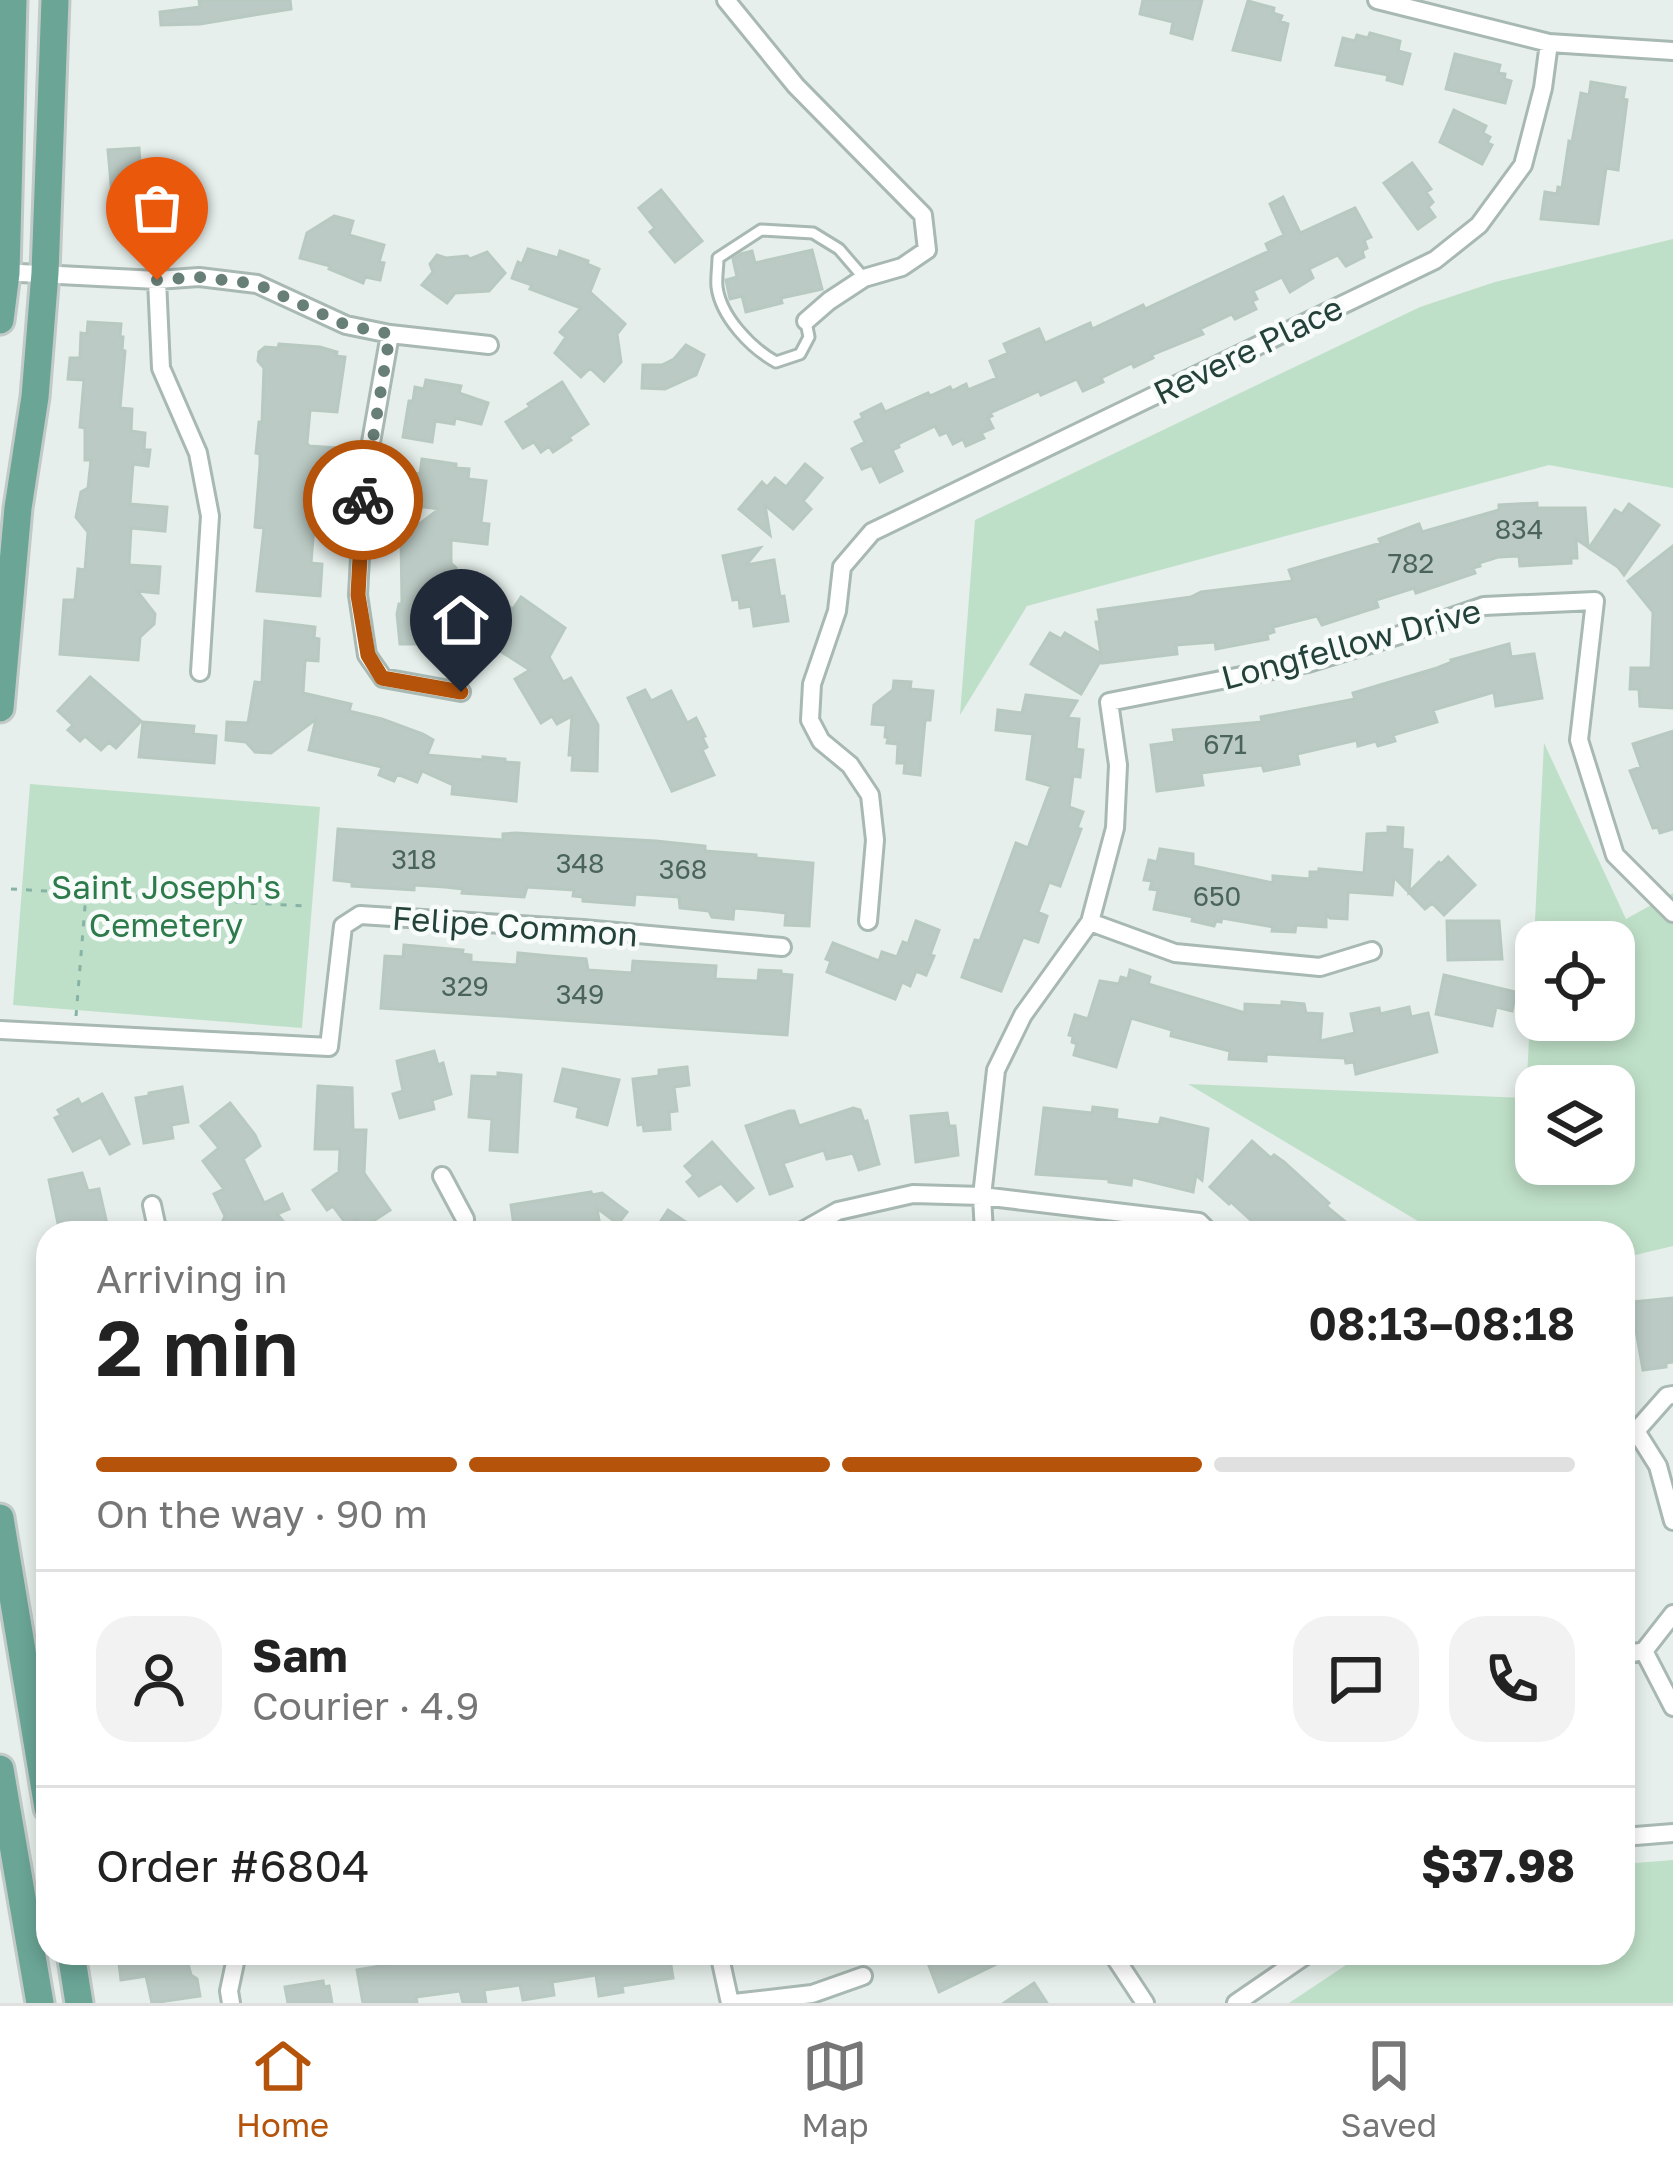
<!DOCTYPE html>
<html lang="en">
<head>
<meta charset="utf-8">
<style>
	body { margin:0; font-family:"Golos Text",sans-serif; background:#f2f2f2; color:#222; height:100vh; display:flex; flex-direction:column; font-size:45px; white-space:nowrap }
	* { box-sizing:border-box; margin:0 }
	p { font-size:39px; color:#767676 }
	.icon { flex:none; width:66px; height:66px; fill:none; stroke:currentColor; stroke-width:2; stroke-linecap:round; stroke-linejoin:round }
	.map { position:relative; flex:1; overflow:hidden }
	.details { position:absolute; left:36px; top:1221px; width:1599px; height:744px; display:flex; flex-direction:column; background:#fff; border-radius:36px; box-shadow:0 6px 18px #0003 }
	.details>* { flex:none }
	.buttons { position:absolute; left:1515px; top:921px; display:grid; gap:24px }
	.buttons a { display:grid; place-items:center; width:120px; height:120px; border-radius:24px; background:#fff; box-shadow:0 6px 18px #0003; font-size:60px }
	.pin { position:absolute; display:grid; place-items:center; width:102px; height:102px; color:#fff; margin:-123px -51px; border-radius:50% 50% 50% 0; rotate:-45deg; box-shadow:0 0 12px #0007 }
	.pin .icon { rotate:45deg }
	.courier { position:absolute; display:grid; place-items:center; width:120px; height:120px; margin:-60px; border:9px solid #b45309; border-radius:50%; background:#fff; color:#222; box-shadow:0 3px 15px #0007 }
	.summary em { font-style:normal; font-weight:600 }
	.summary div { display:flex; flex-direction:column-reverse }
	.summary { display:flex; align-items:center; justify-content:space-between; height:204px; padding:0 60px }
	h1 { font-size:78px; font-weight:600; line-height:90px }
	.bar { display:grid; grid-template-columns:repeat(4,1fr); gap:18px 12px; align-content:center; height:144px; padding:0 60px }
	.bar i { height:15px; border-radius:9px; background:#e0e0e0 }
	.bar .on { background:#b45309 }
	.bar p { grid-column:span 4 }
	.line { display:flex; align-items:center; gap:30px; padding:0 60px; border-top:3px solid #e0e0e0 }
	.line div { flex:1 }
	.round { display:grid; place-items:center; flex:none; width:126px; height:126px; border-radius:36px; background:#f2f2f2 }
	.tabs { display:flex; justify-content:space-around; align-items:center; height:168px; border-top:3px solid #e0e0e0; background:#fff; font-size:33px; color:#767676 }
	.tabs a { display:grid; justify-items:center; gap:6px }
	.tabs .on { color:#b45309 }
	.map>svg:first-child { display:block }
	.green { fill:#bfe0c8; fill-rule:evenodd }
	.building { fill:#bbcac4; stroke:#b8c9c2; stroke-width:3 }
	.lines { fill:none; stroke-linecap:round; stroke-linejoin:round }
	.service-casing { stroke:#a8b8b2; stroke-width:15 }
	.minor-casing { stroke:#a8b8b2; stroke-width:22 }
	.primary-casing { stroke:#c2cac8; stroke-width:33 }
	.path { stroke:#86b3a5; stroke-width:3; stroke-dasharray:6 9; stroke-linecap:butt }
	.service { stroke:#fff; stroke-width:9 }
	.minor { stroke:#fff; stroke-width:16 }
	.primary { stroke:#6aa596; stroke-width:27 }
	.done { stroke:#687f78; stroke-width:12; stroke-dasharray:0 21.6 }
	.route { stroke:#b45309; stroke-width:15 }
	.labels { text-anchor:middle; stroke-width:9; stroke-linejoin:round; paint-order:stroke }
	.number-label { font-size:27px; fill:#4a645c }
	.street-label { font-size:33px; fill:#24423a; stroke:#f7fbf9 }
	.park-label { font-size:33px; fill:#2d7a4b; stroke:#f7fbf9 }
</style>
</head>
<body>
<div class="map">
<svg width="1673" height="2003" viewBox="0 0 1673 2003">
	<rect width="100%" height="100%" fill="#e6efeb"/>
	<path class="green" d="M1673 239V488L1549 465 1027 606 960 715 975 520 1420 307 1495 282Z
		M1544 743 1626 919 1673 893V1246L1623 1258V1233H1438L1188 1084 1526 1098ZM1536 942H1614V1020H1536ZM1536 1086H1614V1164H1536Z
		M30 784 320 807 302 1028 13 1005Z
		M1673 1860V2003H1289L1364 1953H1623V1864Z"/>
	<path class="building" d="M199 0H290L291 9 200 24 161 25 160 12 200 7Z
		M1143 0H1202L1192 39 1171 33 1173 22 1140 14Z
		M1248 1 1274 8 1273 13 1282 16 1280 21 1288 24 1280 60 1233 50Z
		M1370 33 1400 41 1398 51 1410 54 1402 84 1387 80 1388 75 1336 65 1343 38 1355 41 1357 35 1368 38Z
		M1455 54 1500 65 1498 73 1505 74 1504 79 1511 81 1505 103 1446 89Z
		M1591 82 1625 88 1623 99 1627 100 1618 170 1606 168 1598 224 1541 219 1545 192 1557 194 1558 187 1562 188 1569 141 1572 142 1581 93 1589 95Z
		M1454 110 1486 126 1483 133 1490 137 1487 143 1492 145 1482 164 1440 142Z
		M139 148 141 178 170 176V181L191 180 194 228 173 229V227L157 226 115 228 108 150Z
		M1412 163 1431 189 1426 192 1433 202 1428 207 1435 217 1418 229 1384 183Z
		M661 190 702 241 675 262 650 232 655 228 639 208Z
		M1283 197 1300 233 1355 208 1371 237 1364 240 1367 248 1362 251 1364 257 1346 266 1338 255 1309 269 1313 278 1290 292 1282 277 1253 291 1257 299 1252 301 1256 309 1235 319 1232 314 1200 329 1203 334 1151 355 1153 358 1134 367 1132 363 1101 378 1103 382 1083 391 1077 379 1041 395 1039 391 990 413 992 416 988 418 993 428 981 433 984 438 966 446 963 439 953 444 947 432 940 435 935 426 898 444 899 447 892 450 902 471 880 482 872 465 862 469 852 449 865 442 855 422 863 418 861 414 881 404 885 412 928 393 930 396 950 387 952 391 966 384 968 390 997 378 990 361 1008 353 1004 344 1039 329 1045 343 1090 323 1092 329 1143 305 1145 309 1269 251 1266 244 1284 235 1270 204Z
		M334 216 353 221 349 235 384 245 379 262 384 263 380 280 365 277 363 283 329 269 330 266 300 258 307 233Z
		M528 249 558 258 560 251 588 261 587 264 599 269 590 292 625 324 617 334 621 362 604 381 590 368 581 377 555 353 566 337 560 332 581 308 530 289 532 285 512 278 518 262 522 264Z
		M812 250 822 289 781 298 782 303 746 312 742 296 730 299 726 280 737 277 733 259 741 254 752 251 755 263Z
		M487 252 505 273 489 291 455 293 447 303 422 285 433 272 430 264 437 255 446 258 467 256 470 259Z
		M88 322 121 324 120 337H123L122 350 125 351 120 408 132 409 131 431 145 433 144 450H150L148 466 133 464 130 504 167 507 165 531 131 528 129 565 160 567 158 593 137 591 155 614 154 624 140 637 138 660 60 654 64 600H75L78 569 85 570 88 532 76 517 81 492 88 488 91 460H85V428L80 427 84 380 68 379 70 358H80L81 333 87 334Z
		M279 344 320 347 337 352 336 356 345 357 337 412 310 410 307 443 309 446 336 448 334 471H331L328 516 315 515 311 563 322 564 320 596 257 591 264 528 255 527 260 464V454L256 453 259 422H262L264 368 258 361 259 352 265 347 278 348Z
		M686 345 704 355 696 375 665 389 642 388 643 365H662L674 359Z
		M426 380 461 386 459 393 488 403 481 424 455 418 454 424 435 421 432 442 403 437 409 401H413L415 387 424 389Z
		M562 382 588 424 569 437 571 440 553 452 549 446 541 452 534 442 523 448 506 422 530 407 528 404Z
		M422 459 456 464V468L469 469 468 479 486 481 481 523 489 524 487 544 451 540V563L456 568 450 573 453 638H434V644H400L397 614 399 604H402L401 538 439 509 402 504 406 472 420 474Z
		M805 464 822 478 803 501 811 509 793 529 765 505 770 535 739 509 762 482 767 487 775 478 786 487Z
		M1537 503V508H1585L1588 547 1576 539 1577 558H1571V563L1520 566 1519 556 1498 557 1479 563 1480 566 1473 568 1475 573 1416 593 1414 588 1376 600 1378 607 1322 625 1317 616 1273 627 1274 632 1267 634 1268 639 1216 649 1215 642 1176 645 1177 654 1102 663 1101 660 1081 694 1031 664 1050 633 1061 639 1065 633 1101 654 1096 622H1100L1098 610 1191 597 1201 592 1293 581 1289 570 1381 543 1379 539 1419 524 1422 532 1499 510V505Z
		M1629 504 1659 525 1624 575 1618 567 1589 548 1615 510 1622 514Z
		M1673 546V708L1640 706 1639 689H1630L1631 668H1651L1653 612 1628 581Z
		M760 548 746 565 774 560 780 597 784 596 788 621 754 626 751 606 740 608 739 599 733 600 723 556Z
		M521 597 565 628 549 657 563 682 571 678 598 725 597 771 572 770 573 755H569L572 716 557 724 552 716 541 723 515 679 530 670 478 637 503 603 513 609Z
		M265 621 315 627 314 638 319 639 318 661 305 660 303 693 351 704 349 711 382 719 423 734 433 740 427 755 483 760V757L505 759V762L519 763 516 801 452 794 453 785 422 771 417 782 397 774 394 781 379 775 382 767 309 750 316 719 271 753 255 752 246 742 226 740 227 722 248 723 255 682 262 683Z
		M1509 644 1511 657 1534 654 1542 698 1496 706 1494 692 1433 710 1437 722 1393 735 1395 741 1378 746 1376 741 1358 746 1357 740 1297 754 1299 764 1264 771 1262 765 1201 773 1203 785 1157 791 1151 745 1175 742 1173 730 1262 722 1261 717 1355 699 1353 693 1437 668 1452 662 1451 660Z
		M90 677 141 721 116 748 109 742 101 750 85 736 80 741 68 730 73 725 58 711Z
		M894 681 911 682 910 689 933 691 930 720H925L920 775 904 773 905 763H897L898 744 887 743 888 738 885 737 886 725 872 724 874 705 893 690Z
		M645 690 651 701 671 691 687 723 696 718 705 736 702 737 707 747 702 750 714 775 672 791 628 698Z
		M1026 695 1077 701 1067 718 1079 719 1076 749 1083 750 1080 777 1073 776 1069 807 1083 812 1077 828 1081 829 1060 886 1049 882 1038 912 1047 916 1038 942 1023 937 1001 991 962 977 975 940 980 941 1016 843 1028 848 1051 786 1027 779 1033 734 996 730 998 710 1022 713Z
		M143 722 194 726 193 734 216 736 214 763 139 757Z
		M1673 731V829L1660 833 1658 827 1653 828 1630 771 1641 767 1633 744Z
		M1388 827 1403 828 1402 849 1412 850 1409 892 1439 862 1441 864 1448 857 1475 885 1444 915 1432 903 1425 909 1394 877 1392 895 1348 892 1347 919 1330 918 1326 914V927L1296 925 1295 932 1272 931 1273 927 1222 918 1221 922 1216 921 1214 926 1192 921 1193 917 1154 909 1158 890 1150 889 1152 881 1144 880 1149 860 1157 862 1160 849 1193 854V866L1273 883V876L1310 879V872H1319V869L1364 873 1367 834 1388 833Z
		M338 829 503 840V834L516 833 656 841 705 846V851L756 855V858L813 863 809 926 785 925 786 913 769 911 734 908 733 919 712 917 709 911 680 908 679 897 635 894 634 905 583 901V897L573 896 574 890 527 887 524 897 462 893 463 889 445 887 414 885V890L352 886V882L334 880Z
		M916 921 939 930 930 955 934 956 926 975 916 971 910 986 902 982 895 999 827 972 831 961 826 959 833 943 879 961 882 952 897 957 903 942 908 944Z
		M1447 921H1499L1502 959 1448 960Z
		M404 945 463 950 462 954 471 955V962L517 965 518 953 550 956 586 959 588 970 632 973 633 961 716 966 715 979 758 981 759 970 781 971V974L792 975 787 1035 381 1008 385 956 403 957Z
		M1130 970 1150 977 1148 984 1245 1013V1004L1282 1006V1002L1304 1004 1306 1013 1322 1014 1320 1041 1355 1033 1351 1014 1379 1008 1380 1014 1409 1007 1411 1017 1428 1013 1437 1052 1356 1074 1354 1062 1346 1063 1345 1058 1266 1054V1061L1229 1059 1230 1051 1171 1036 1172 1030 1131 1018 1116 1067 1074 1055 1077 1044 1072 1042 1073 1036 1069 1035 1075 1015 1088 1019 1100 981 1119 984 1121 977 1128 979Z
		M1444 975 1516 992 1512 1011 1496 1007 1492 1026 1436 1014Z
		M434 1051 438 1065 443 1063 451 1094 432 1100 434 1109 400 1118 393 1094 403 1091 397 1061Z
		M687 1067 689 1085 674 1087 677 1111 669 1112 670 1129 644 1131 643 1124 638 1125 633 1079 659 1076V1070Z
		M563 1069 619 1080 607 1125 577 1117 579 1107 555 1101Z
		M498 1073 521 1075 517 1152 490 1150 492 1119 469 1117 472 1076 498 1077Z
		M318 1086 352 1088 353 1130H366L364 1173 390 1210 364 1227 357 1218 347 1225 333 1206 327 1210 313 1190 339 1172 340 1149H315Z
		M182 1087 188 1122 171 1125 173 1138 144 1143 136 1098 149 1096V1093Z
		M102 1094 129 1144 110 1154 101 1137 73 1151 55 1118 61 1115 58 1110 78 1099 81 1105Z
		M230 1103 255 1135 260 1146 243 1159 264 1203 282 1194 289 1209 277 1214 293 1233H225L221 1225 225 1216 214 1194 224 1189 203 1161 219 1148 201 1126Z
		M1093 1107 1117 1110 1116 1119 1159 1125 1161 1118 1208 1129 1202 1180 1196 1175 1193 1192 1132 1177 1131 1185 1109 1182V1179L1036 1174 1044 1108 1092 1113Z
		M853 1108 860 1110 864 1122 867 1121 879 1164 859 1170 853 1153 827 1159 824 1150 783 1163 792 1186 770 1194 746 1126 789 1111H794L799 1126Z
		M947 1113 949 1126H955L958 1155 916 1162 911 1116Z
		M1252 1141 1271 1158 1274 1155 1284 1162 1329 1203 1326 1206 1359 1233H1265L1231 1202 1229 1204 1210 1187Z
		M712 1142 753 1188 737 1201 721 1183 699 1196 687 1182 694 1176 685 1166Z
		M82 1173 88 1191 99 1189 109 1233H60L49 1180Z
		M591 1192 592 1195 602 1193 627 1212 618 1224 597 1208 601 1233H576L575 1226 551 1230 550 1225 538 1228 537 1223 514 1226 511 1205Z
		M668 1210 702 1233H653Z
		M1673 1298V1362L1666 1363V1367L1643 1370 1631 1302Z
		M133 1953H185L191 1975 197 1979 200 1996 152 2003 146 1976 121 1980 118 1955Z
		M391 1953H488V1956L506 1953H669L673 1978 622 1986 623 1992 599 1996 596 1975 552 1982 554 1995 523 2000 520 1985 484 1990 486 2003H463L460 1991 416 1997 417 2003H363L357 1970 392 1964Z
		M936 1953H1019L939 1992 926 1958Z
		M323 1981 324 1987 329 1986 332 2003H288L285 1987Z
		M1034 1983 1047 2003H1004Z"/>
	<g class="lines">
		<defs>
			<path id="service" d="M806 322 809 337 800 354 776 362C751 348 721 317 717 287 716 278 718 267 718 258L761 230 813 233 839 249 864 278"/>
			<path id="minor" d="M726 0 796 86 923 215 927 250 902 267 864 278 829 301 806 321
				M1377 0 1549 43 1673 51
				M0 272 157 280 199 277 257 284 346 325 390 334 489 345
				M157 280 161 368 198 453 210 516 200 672
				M390 334 364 482 358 595 367 655 383 678 461 692
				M868 921 875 840 870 795 850 765 821 741 810 720 812 684 837 611 842 567 872 532 1435 260 1479 225 1523 165 1543 88 1549 43
				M1090 922 1175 953 1320 967 1372 951
				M0 1030 329 1047 343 926 360 915 583 929 782 947
				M442 1176 465 1219V1233
				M152 1205 158 1233
				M799 1233 838 1211 913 1194 982 1196 1199 1222 1210 1233
				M984 1233 982 1196 996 1070 1023 1015 1090 922 1115 828 1118 765 1109 702 1308 663 1406 633 1484 606 1595 601 1579 740 1615 855 1673 913
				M1623 1427 1636 1431 1658 1466 1673 1521
				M1636 1431 1667 1396 1673 1395
				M1644 1651 1673 1707
				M1623 1655 1644 1651 1673 1614
				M1623 1837 1673 1833
				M719 1953 730 2003
				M1112 1953 1145 2003
				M231 2003 229 1991 237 1953
				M734 2003 812 1994 863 1976
				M1236 2003 1309 1953"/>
			<path id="primary" d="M0 320 6 273 13 0
				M0 708 18 508 35 397 45 273 55 0
				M0 1518 48 1808
				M0 1769 40 2003
				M71 1953 79 2003"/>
		</defs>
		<use href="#service" class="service-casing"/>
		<use href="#minor" class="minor-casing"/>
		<use href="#primary" class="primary-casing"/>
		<path class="path" d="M11 889 304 906
			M76 1016 86 894"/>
		<use href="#service" class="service"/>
		<use href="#minor" class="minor"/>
		<use href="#primary" class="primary"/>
	</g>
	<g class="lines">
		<path class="done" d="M157 280 199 277 257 284 346 325 390 334 363 500"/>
		<path class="route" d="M363 500 358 595 368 655 382 678 461 692"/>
	</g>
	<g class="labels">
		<g class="number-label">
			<text x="1519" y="539">834</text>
			<text x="1411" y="573">782</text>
			<text x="1225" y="754">671</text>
			<text x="414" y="869">318</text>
			<text x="580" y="873">348</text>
			<text x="683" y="879">368</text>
			<text x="1217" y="906">650</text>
			<text x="465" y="996">329</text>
			<text x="580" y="1004">349</text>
		</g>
		<g class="street-label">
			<text transform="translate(1248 350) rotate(-26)" y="12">Revere Place</text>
			<text transform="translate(1351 644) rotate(-15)" y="12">Longfellow Drive</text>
			<text transform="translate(515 926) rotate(4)" y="12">Felipe Common</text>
		</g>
		<g class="park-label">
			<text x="166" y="899">Saint Joseph's<tspan x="166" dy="38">Cemetery</tspan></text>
		</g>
	</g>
</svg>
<div class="buttons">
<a><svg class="icon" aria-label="locate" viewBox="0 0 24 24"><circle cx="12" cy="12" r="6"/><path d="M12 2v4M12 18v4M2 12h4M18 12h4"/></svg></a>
<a><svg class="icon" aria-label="layers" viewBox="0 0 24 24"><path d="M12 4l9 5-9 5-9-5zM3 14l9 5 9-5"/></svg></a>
</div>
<div class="pin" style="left:157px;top:280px;background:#ea580c"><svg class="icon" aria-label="bag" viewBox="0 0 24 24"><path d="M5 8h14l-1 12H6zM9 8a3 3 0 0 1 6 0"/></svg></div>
<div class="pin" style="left:461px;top:692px;background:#1f2937"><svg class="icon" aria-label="home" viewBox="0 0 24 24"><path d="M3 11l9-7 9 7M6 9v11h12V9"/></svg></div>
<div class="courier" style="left:363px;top:500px"><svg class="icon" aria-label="bike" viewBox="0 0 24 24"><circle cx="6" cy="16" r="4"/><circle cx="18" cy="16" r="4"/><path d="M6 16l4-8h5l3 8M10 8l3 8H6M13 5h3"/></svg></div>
<section class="details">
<div class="summary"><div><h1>2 min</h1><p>Arriving in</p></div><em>08:13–08:18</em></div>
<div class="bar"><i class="on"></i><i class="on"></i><i class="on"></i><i></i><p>On the way · 90 m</p></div>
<div class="line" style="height:216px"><a class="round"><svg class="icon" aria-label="person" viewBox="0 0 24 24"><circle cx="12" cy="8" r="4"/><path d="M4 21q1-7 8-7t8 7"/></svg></a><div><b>Sam</b><p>Courier · 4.9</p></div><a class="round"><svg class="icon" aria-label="chat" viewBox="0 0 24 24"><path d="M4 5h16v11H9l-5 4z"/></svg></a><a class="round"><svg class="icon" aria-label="phone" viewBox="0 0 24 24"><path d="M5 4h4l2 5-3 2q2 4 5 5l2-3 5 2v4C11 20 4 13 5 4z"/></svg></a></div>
<div class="line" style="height:156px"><div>Order #6804</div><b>$37.98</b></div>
</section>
</div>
<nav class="tabs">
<a class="on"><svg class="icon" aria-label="home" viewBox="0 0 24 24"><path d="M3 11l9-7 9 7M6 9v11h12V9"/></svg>Home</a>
<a><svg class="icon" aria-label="map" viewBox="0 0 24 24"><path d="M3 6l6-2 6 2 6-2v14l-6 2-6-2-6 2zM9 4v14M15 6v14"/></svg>Map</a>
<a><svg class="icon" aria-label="saved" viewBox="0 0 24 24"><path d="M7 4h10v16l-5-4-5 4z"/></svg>Saved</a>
</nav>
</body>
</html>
